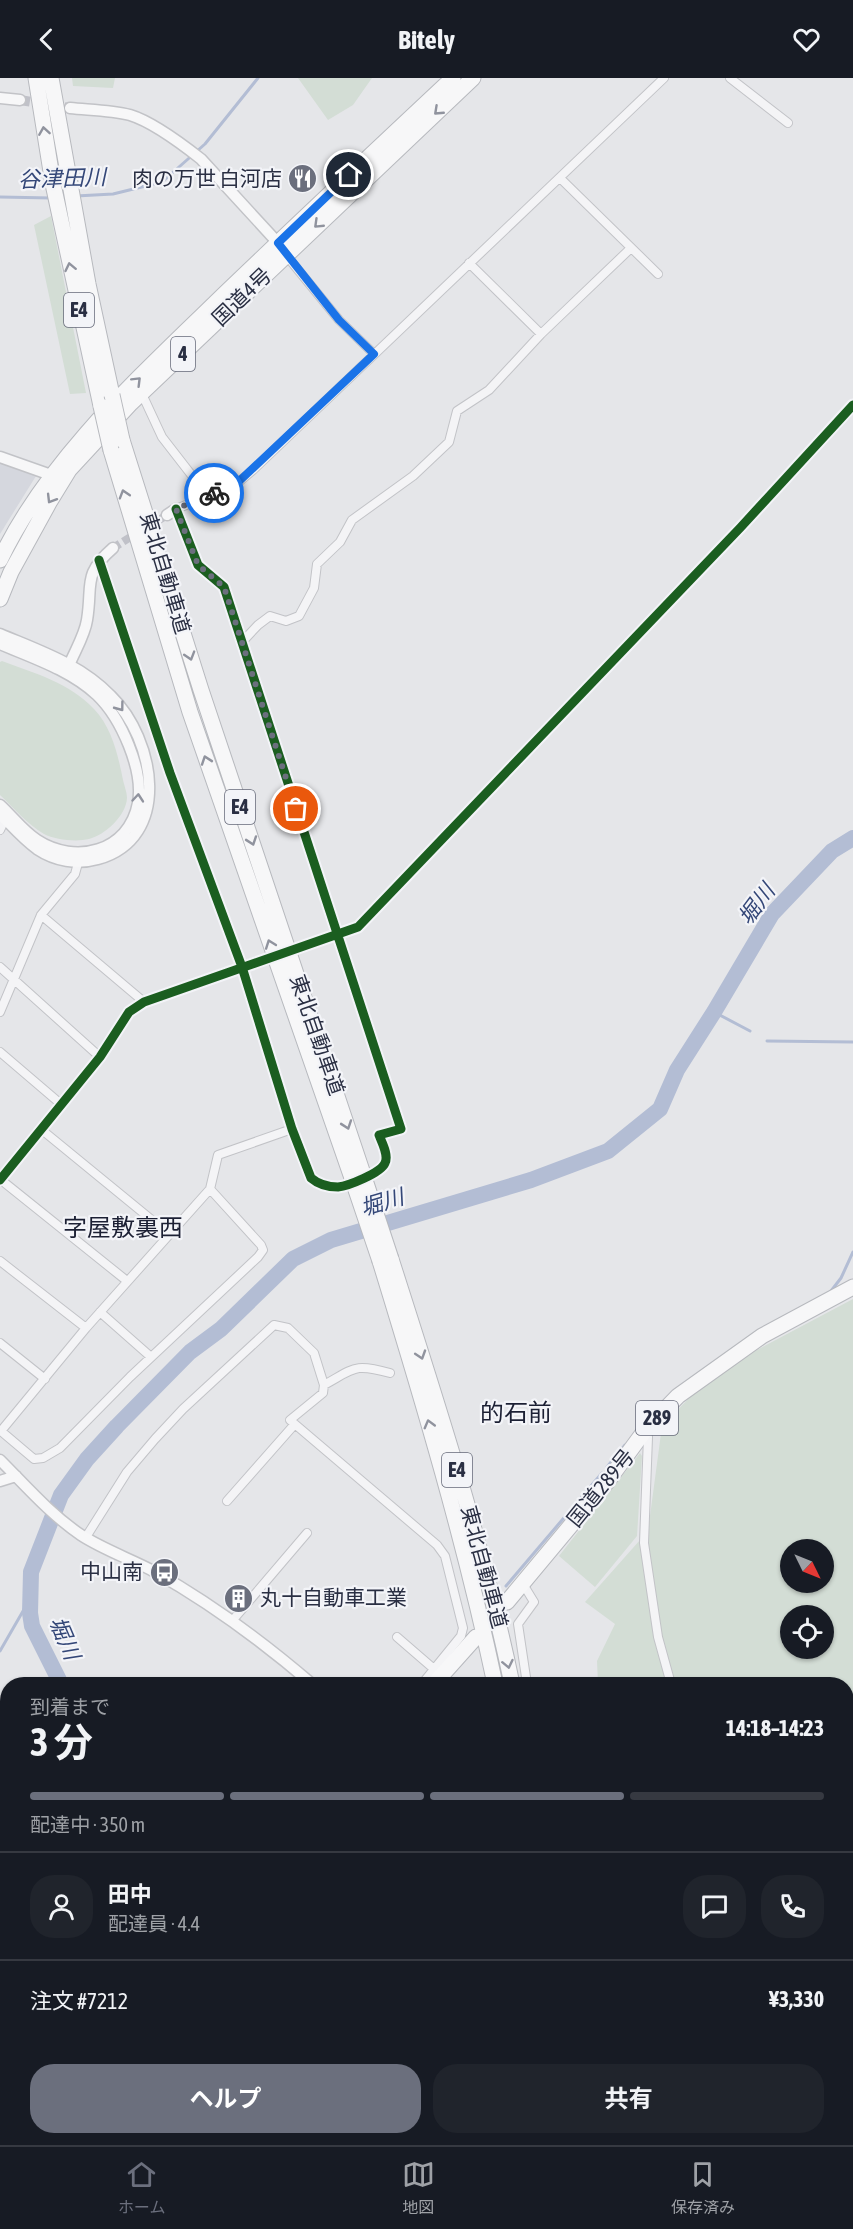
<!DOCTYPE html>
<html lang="ja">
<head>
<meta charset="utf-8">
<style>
	body { margin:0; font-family:"Asap Condensed","Noto Sans JP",sans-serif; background:#20242c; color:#f1f3f6; height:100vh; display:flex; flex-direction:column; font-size:22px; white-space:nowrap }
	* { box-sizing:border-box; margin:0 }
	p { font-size:20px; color:#9ea1a6 }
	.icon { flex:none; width:33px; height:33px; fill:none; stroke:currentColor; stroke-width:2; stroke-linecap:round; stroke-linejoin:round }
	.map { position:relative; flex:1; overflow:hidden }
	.side { position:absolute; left:0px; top:1599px; width:854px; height:468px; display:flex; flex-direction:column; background:#171b24; border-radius:24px 24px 0 0; box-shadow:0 2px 4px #0004 }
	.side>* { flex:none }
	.needle { width:39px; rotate:133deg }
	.fabs { position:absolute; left:780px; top:1461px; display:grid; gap:12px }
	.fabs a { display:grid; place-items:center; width:54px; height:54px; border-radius:50%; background:#171b24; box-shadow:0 2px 4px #0004; font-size:30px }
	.pin { position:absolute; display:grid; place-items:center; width:51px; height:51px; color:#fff; margin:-26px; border:3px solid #fff; border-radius:50%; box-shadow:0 2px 6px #0007 }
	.courier { position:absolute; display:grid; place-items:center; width:60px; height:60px; margin:-30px; border:4px solid #1a73e8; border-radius:50%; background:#fff; color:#222; box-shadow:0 2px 8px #0007 }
	.summary em { font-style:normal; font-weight:700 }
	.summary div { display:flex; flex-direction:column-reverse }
	.summary { display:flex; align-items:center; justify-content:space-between; height:102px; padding:0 30px }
	h1 { font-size:39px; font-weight:700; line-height:45px }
	.bar { display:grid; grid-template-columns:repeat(4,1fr); gap:9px 6px; align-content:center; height:72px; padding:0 30px }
	.bar i { height:8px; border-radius:4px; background:#363941 }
	.bar .current { background:#6b6f7d }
	.bar p { grid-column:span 4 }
	.line { display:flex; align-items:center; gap:15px; padding:0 30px; border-top:2px solid #363941 }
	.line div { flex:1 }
	.round { display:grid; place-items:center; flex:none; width:63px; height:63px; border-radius:24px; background:#20242c }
	.button { display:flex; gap:12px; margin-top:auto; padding:12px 30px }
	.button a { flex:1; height:69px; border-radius:24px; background:#6b6f7d; color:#fff; font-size:24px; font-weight:700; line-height:69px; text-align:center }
	.button a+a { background:#20242c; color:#f1f3f6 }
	header { display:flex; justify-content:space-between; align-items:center; height:78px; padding:0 30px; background:#171b24; font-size:27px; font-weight:700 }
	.dock { display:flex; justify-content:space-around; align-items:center; height:84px; border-top:2px solid #363941; background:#171b24; font-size:16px; color:#9ea1a6 }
	.dock a { display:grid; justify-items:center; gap:3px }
	.dock .current { color:#6b6f7d }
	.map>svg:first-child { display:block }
	.built { fill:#d5d7de }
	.green { fill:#d3ddd5; fill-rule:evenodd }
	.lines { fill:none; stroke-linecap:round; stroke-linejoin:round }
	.stream { stroke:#b3bdd4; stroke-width:3 }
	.river { stroke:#b3bdd4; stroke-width:16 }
	.street-tunnel { stroke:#c0c1c8; stroke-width:8; stroke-dasharray:8 4; stroke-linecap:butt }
	.secondary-tunnel { stroke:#c0c1c8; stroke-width:10; stroke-dasharray:10 5; stroke-linecap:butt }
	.street-casing { stroke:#c2c3c7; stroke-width:10 }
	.secondary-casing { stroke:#c2c3c7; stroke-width:13 }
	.highway-casing { stroke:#b7b9be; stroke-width:17 }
	.street { stroke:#f4f4f6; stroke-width:8 }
	.secondary { stroke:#f7f7f8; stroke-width:10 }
	.highway { stroke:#f7f7f8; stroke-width:15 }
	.highway-bridge-casing { stroke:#b7b9be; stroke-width:17; stroke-linecap:butt }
	.highway-bridge { stroke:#f7f7f8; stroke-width:15 }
	.cycleway-casing { stroke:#f3f4f8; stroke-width:13 }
	.cycleway { stroke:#1b5e20; stroke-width:9 }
	.oneway { stroke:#90939e }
	.done { stroke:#6b6f7d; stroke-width:6; stroke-dasharray:0 10.8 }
	.route { stroke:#1a73e8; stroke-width:8 }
	.labels { text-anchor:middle; stroke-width:4.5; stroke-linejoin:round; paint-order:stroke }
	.shield { fill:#f3f4f8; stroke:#666a79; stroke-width:1.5 }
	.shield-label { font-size:20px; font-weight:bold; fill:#2a2f43 }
	.poi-label { font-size:21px; fill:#2a2f43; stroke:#f3f4f8; text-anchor:end }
	.street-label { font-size:21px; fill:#2a2f43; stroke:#f3f4f8 }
	.water-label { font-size:22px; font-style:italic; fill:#344778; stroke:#f3f4f8 }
	.quarter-label { font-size:24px; fill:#1c2034; stroke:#f3f4f8 }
</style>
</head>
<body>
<header><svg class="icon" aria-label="back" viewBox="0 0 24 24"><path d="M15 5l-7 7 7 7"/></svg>Bitely<svg class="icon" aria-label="heart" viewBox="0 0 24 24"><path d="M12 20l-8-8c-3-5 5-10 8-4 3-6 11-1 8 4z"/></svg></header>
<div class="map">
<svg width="853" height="2067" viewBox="0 0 853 2067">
	<rect width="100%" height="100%" fill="#e5e6e9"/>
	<path class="built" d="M0 383 35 395 36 398 0 456Z"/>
	<path class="green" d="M72 0H115L113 10 73 8Z
		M298 0H372L353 27 328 42Z
		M51 138 86 315 70 316 34 147Z
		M2 583C34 595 70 605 94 631 112 650 118 677 123 702 124 707 127 714 127 720 126 738 105 757 89 761 77 764 55 762 44 756 27 746 14 730 0 717V584Z
		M853 1221V1650L846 1659V1606H598L597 1583 615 1546 585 1524 648 1453 662 1348 692 1317 755 1273ZM790 1472H824V1504H790ZM790 1538H824V1570H790Z
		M640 1375 642 1378 637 1458 595 1509 559 1478Z
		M150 2060H203L200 2067H147Z
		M298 2060H497V2067H305Z"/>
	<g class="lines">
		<path class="stream" d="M76 118 113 116 162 104 205 66 258 0
			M0 119 51 120
			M714 934 750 953
			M767 963 853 964
			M831 1213 841 1200 853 1174
			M607 1389 625 1367
			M506 1508 602 1395
			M0 1573 30 1521"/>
		<path class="river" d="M61 1606 32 1548 30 1535 31 1494 61 1417 87 1381 117 1348 190 1274 221 1251 293 1181 331 1162 531 1102 608 1073 660 1031 677 992 714 934 772 836 832 773 853 760
			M0 1854 8 1848"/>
		<path class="street-tunnel" d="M148 449 167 437
			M113 470 137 455"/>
		<path class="secondary-tunnel" d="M20 22 70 30"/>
		<defs>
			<path id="street" d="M730 0 788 45
				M560 100 658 196
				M286 177 339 242 374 276
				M469 185 541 256
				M142 316 162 359 207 417
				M99 482 170 695 242 889 292 1051 311 1100C318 1106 328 1109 338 1109 348 1108 381 1095 385 1085 389 1077 382 1065 379 1057L401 1051 224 509 198 487 176 431 234 408 253 392 664 0
				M243 563 258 547 270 538 286 543 299 538 314 510 317 486 340 464 352 442 413 398 449 364 457 333 489 312 541 256 631 170
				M0 752 5 741
				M41 837 144 924
				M301 868 358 849 740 450 853 327
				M0 889 100 979
				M0 934 41 837 75 796 78 785
				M0 974 62 1027
				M42 1052 169 1156
				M0 1101 127 1203
				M0 1102 100 979 129 934 144 924 257 883
				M210 1111 261 1167 263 1172 258 1179 130 1299 60 1370 43 1380 34 1381 1 1353 86 1250 210 1111 218 1077 292 1051
				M0 1183 86 1250
				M100 1234 151 1279
				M0 1265 45 1301
				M324 1307C355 1290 354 1285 390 1295
				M647 1352 648 1359 644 1465 658 1559 671 1606
				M227 1423 294 1347
				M86 1459 127 1394 155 1361 183 1331 274 1247 288 1250 314 1275 324 1307 323 1315 290 1342 437 1467 445 1478 463 1550 461 1558 422 1606
				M523 1506 534 1524 518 1546 527 1606
				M232 1543 307 1455
				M397 1559 434 1591
				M846 1673 853 1668
				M846 1861H853
				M518 2067 519 2060
				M571 2067V2060
				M686 2067V2060"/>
			<path id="secondary" d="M0 20 20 22
				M70 30C90 32 111 32 130 37 153 44 182 66 201 81L278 165
				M0 379 51 397
				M167 437 176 431
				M0 556C40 573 80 586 111 618 155 661 173 760 98 781 77 787 55 783 37 771 23 761 12 748 0 736
				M0 566C33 580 70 592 97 617 121 640 144 692 138 725 129 774 75 787 37 762 23 753 12 738 0 727
				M70 585C76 571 85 556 87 542 93 506 82 497 113 470
				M0 1382C26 1408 50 1436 81 1457 104 1472 131 1481 155 1494 212 1526 263 1564 312 1606
				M0 1403 16 1398
				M812 2060 818 2067"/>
			<path id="highway" d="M36 0 53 106 101 328
				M51 0 88 206 112 317
				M122 362 201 612 363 1096
				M111 372 190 634 352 1100
				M0 482C47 383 137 301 215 225 294 149 373 75 453 0
				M0 521 11 494 50 423 69 392 131 325 473 0
				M391 1181C436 1322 482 1462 512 1606
				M380 1183C423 1323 465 1464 495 1606
				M507 1524 607 1404 646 1351 678 1318 762 1258 853 1209
				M434 1606 476 1559
				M111 2067 114 2060
				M540 2067 541 2060
				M555 2067 556 2060"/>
		</defs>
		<use href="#street" class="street-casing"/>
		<use href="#secondary" class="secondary-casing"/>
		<use href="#highway" class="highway-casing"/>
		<use href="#street" class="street"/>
		<use href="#secondary" class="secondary"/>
		<use href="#highway" class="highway"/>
		<defs>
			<path id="highway-bridge" d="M112 317 122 362
				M101 328 111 372
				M363 1096 391 1181
				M352 1100 380 1183"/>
		</defs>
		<use href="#highway-bridge" class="highway-bridge-casing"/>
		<use href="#highway-bridge" class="highway-bridge"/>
		<defs>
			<path id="cycleway" d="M99 482 170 695 242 889 292 1051 311 1100C318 1106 328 1109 338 1109 348 1108 381 1095 385 1085 389 1077 382 1065 379 1057L401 1051 224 509 198 487 176 431
				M0 1102 100 979 129 934 144 924 358 849 740 450 853 327"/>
		</defs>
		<use href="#cycleway" class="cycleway-casing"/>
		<use href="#cycleway" class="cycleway"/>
	</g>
	<defs><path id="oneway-chevron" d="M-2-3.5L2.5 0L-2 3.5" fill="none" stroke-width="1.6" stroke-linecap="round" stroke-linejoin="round" transform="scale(1.5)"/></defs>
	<g class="oneway">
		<use href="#oneway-chevron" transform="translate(438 33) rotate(137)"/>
		<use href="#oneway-chevron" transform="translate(44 53) rotate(-99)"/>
		<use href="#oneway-chevron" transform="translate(318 146) rotate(136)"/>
		<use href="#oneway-chevron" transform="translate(70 189) rotate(-102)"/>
		<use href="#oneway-chevron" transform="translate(137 303) rotate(-45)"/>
		<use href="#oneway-chevron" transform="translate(124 416) rotate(-107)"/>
		<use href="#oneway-chevron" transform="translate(51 421) rotate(121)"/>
		<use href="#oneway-chevron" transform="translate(190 578) rotate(73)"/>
		<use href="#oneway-chevron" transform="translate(120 629) rotate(53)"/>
		<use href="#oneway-chevron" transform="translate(206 682) rotate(-109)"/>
		<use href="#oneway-chevron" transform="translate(138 720) rotate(-85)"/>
		<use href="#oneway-chevron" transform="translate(252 763) rotate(71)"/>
		<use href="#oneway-chevron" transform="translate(270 866) rotate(-110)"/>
		<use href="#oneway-chevron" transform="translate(347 1047) rotate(71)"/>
		<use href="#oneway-chevron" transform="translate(421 1277) rotate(72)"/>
		<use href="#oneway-chevron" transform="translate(429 1346) rotate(-105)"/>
		<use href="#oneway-chevron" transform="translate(508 1586) rotate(78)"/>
	</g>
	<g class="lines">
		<path class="done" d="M214 415 176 431 198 487 224 509 296 731"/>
		<path class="route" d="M214 415 234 408 374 276 339 242 278 165 349 97"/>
	</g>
	<defs>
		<symbol id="restaurant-disc" viewBox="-11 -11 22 22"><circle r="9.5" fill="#6b6f7d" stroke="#f3f4f8"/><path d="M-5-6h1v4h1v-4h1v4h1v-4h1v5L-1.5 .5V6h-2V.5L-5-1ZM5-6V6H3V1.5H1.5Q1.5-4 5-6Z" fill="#fff"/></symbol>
		<symbol id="bus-disc" viewBox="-11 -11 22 22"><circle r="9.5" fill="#6b6f7d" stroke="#f3f4f8"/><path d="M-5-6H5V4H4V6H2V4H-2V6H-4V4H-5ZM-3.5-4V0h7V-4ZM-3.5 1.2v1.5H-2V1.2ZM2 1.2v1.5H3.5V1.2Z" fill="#fff"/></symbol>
		<symbol id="building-disc" viewBox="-11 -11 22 22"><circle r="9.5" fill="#6b6f7d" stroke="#f3f4f8"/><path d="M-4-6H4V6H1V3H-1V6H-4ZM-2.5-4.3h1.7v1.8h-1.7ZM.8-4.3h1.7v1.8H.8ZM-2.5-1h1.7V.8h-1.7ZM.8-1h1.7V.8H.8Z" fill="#fff"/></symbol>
	</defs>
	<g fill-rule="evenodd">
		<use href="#restaurant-disc" x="286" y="84" width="33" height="33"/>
		<use href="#bus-disc" x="148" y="1478" width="33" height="33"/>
		<use href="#building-disc" x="222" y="1504" width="33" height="33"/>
	</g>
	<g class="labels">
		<g class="shield">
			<rect x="64" y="215" width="30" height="34" rx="4.5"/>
			<rect x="171" y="259" width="24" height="34" rx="4.5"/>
			<rect x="225" y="712" width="30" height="34" rx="4.5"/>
			<rect x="636" y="1323" width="42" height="34" rx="4.5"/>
			<rect x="442" y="1375" width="30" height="34" rx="4.5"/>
		</g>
		<g class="shield-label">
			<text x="79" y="239">E4</text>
			<text x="183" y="283">4</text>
			<text x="240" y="736">E4</text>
			<text x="657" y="1347">289</text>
			<text x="457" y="1399">E4</text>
		</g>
		<g class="poi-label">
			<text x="282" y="108">肉の万世 白河店</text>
			<text x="143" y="1501">中山南</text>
			<text x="260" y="1527" text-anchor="start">丸十自動車工業</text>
		</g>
		<g class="street-label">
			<text transform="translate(242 219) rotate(-44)" y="7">国道4号</text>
			<text transform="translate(165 495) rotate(73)" y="7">東北自動車道</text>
			<text transform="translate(317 957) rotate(71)" y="7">東北自動車道</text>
			<text transform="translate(601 1410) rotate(-51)" y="7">国道289号</text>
			<text transform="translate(484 1489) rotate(75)" y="7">東北自動車道</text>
		</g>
		<g class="water-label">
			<text transform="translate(62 100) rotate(-2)" y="8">谷津田川</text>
			<text transform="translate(756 826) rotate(-53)" y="8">堀川</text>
			<text transform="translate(382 1124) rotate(-17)" y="8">堀川</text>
			<text transform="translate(65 1560) rotate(67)" y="8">堀川</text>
		</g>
		<g class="quarter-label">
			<text x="123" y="1158">字屋敷裏西</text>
			<text x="516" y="1343">的石前</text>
		</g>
	</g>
</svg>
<div class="fabs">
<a><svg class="needle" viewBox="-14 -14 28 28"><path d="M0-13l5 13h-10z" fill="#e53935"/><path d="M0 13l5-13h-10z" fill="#9ea1a6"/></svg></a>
<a><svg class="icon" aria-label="locate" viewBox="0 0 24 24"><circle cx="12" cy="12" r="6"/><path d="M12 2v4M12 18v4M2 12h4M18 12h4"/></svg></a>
</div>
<div class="pin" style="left:296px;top:731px;background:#ea580c"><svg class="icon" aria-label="bag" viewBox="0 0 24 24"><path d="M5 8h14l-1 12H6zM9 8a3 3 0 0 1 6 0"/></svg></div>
<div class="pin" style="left:349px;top:97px;background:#1f2937"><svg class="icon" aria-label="home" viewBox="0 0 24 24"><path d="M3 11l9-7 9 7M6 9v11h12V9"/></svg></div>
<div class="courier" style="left:214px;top:415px"><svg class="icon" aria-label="bike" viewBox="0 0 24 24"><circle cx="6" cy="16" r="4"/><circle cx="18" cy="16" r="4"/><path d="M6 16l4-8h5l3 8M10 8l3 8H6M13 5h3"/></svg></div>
<section class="side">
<div class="summary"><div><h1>3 分</h1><p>到着まで</p></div><em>14:18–14:23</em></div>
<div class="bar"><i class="current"></i><i class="current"></i><i class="current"></i><i></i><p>配達中 · 350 m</p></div>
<div class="line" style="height:108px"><a class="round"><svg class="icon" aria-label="person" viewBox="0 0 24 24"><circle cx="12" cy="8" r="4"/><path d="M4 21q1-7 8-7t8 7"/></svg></a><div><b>田中</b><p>配達員 · 4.4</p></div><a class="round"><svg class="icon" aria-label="chat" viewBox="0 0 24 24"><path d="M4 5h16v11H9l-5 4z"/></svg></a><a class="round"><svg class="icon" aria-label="phone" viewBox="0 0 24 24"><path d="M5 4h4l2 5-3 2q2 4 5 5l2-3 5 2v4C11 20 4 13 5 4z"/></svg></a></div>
<div class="line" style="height:78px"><div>注文 #7212</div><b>¥3,330</b></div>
<div class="button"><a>ヘルプ</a><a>共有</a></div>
</section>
</div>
<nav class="dock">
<a class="current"><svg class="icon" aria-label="home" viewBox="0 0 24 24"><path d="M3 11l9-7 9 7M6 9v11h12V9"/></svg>ホーム</a>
<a><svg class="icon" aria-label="map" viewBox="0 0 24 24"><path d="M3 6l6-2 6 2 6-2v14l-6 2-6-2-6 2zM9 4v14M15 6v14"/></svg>地図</a>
<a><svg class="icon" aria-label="saved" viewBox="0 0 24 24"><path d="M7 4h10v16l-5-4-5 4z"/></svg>保存済み</a>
</nav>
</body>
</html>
